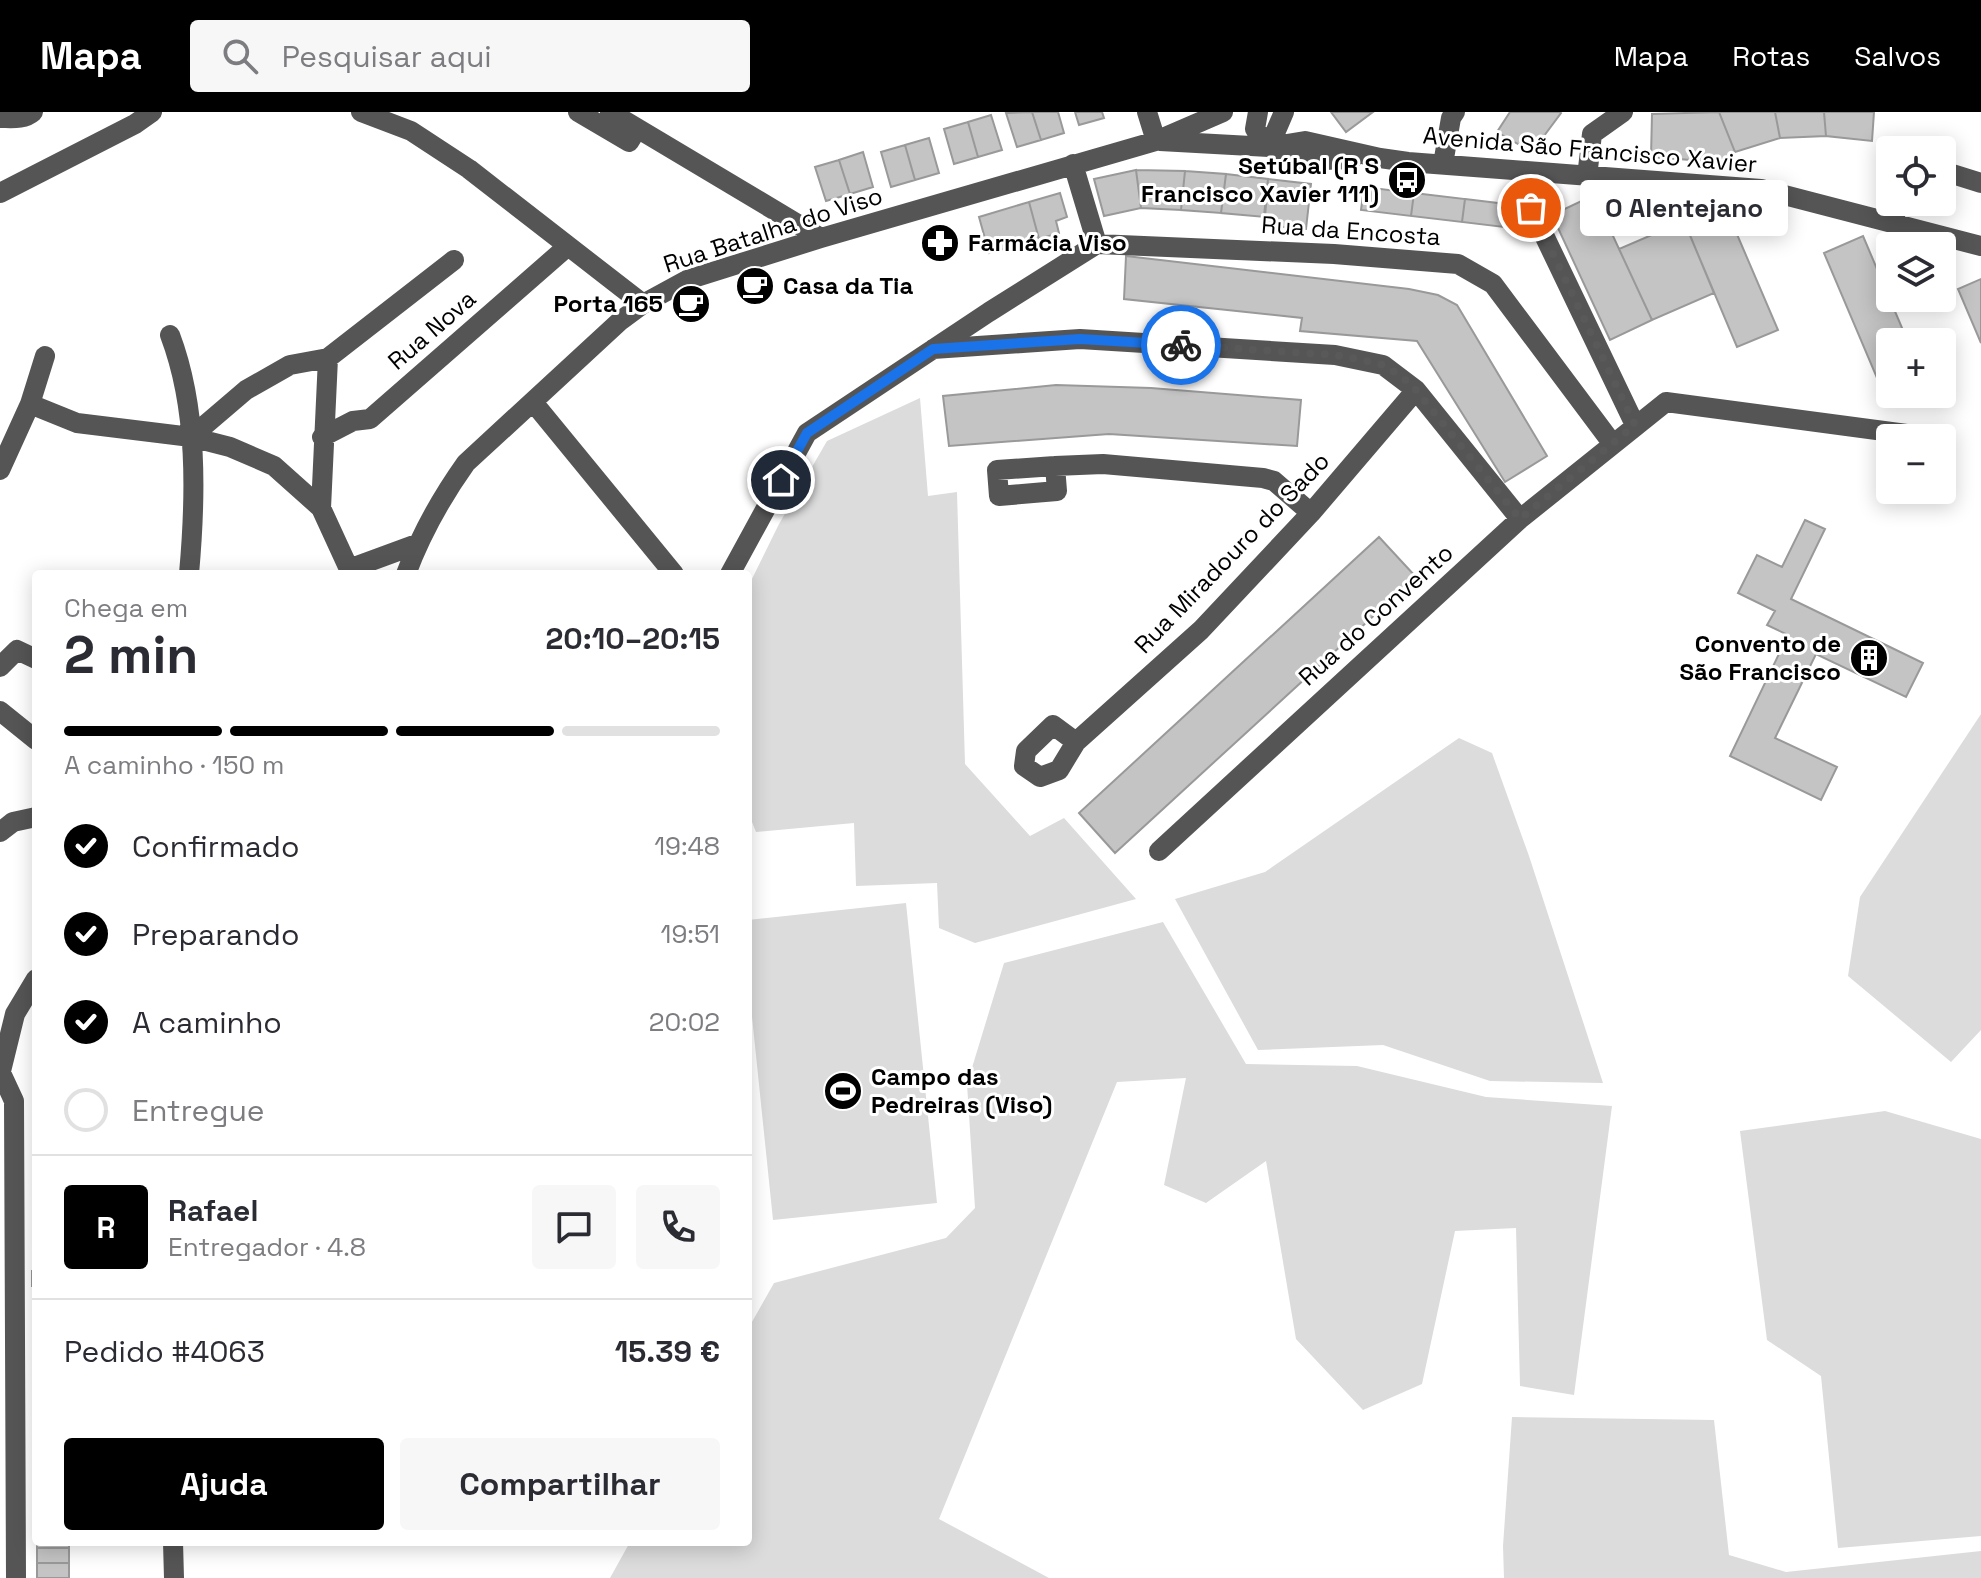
<!DOCTYPE html>
<html lang="pt">
<head>
<meta charset="utf-8">
<style>
	body { margin:0; font-family:"Space Grotesk",sans-serif; background:#f7f7f7; color:#2b2b33; height:100vh; display:flex; flex-direction:column; font-size:30px; white-space:nowrap }
	* { box-sizing:border-box; margin:0 }
	p { font-size:26px; color:#7c7c81 }
	.icon { flex:none; width:44px; height:44px; fill:none; stroke:currentColor; stroke-width:2; stroke-linecap:round; stroke-linejoin:round }
	.map { position:relative; flex:1; overflow:hidden }
	.sheet { position:absolute; left:32px; top:458px; width:720px; height:976px; display:flex; flex-direction:column; background:#fff; border-radius:8px; box-shadow:0 4px 20px #0003 }
	.sheet>* { flex:none }
	.buttons { position:absolute; left:1876px; top:24px; display:grid; gap:16px }
	.buttons a { display:grid; place-items:center; width:80px; height:80px; border-radius:8px; background:#fff; box-shadow:0 4px 20px #0003; font-size:40px }
	.pin { position:absolute; display:grid; place-items:center; width:68px; height:68px; color:#fff; margin:-34px; border:4px solid #fff; border-radius:50%; box-shadow:0 2px 8px #0007 }
	.courier { position:absolute; display:grid; place-items:center; width:80px; height:80px; margin:-40px; border:6px solid #1a73e8; border-radius:50%; background:#fff; color:#222; box-shadow:0 2px 10px #0007 }
	.bubble { position:absolute; height:56px; border-radius:8px; background:#fff; box-shadow:0 4px 20px #0003; font-size:26px; font-weight:700; line-height:56px; text-align:center }
	.overview em { font-style:normal; font-weight:700 }
	.overview div { display:flex; flex-direction:column-reverse }
	.overview { display:flex; align-items:center; justify-content:space-between; height:136px; padding:0 32px }
	h1 { font-size:52px; font-weight:700; line-height:60px }
	.bar { display:grid; grid-template-columns:repeat(4,1fr); gap:12px 8px; align-content:center; height:96px; padding:0 32px }
	.bar i { height:10px; border-radius:6px; background:#e1e1e2 }
	.bar .selected { background:#000 }
	.bar p { grid-column:span 4 }
	.line { display:flex; align-items:center; gap:20px; padding:0 32px; border-top:2px solid #e1e1e2 }
	.line div { flex:1 }
	.round { display:grid; place-items:center; flex:none; width:84px; height:84px; border-radius:8px; background:#f7f7f7 }
	ol { padding:0 32px; list-style:none }
	li { display:flex; align-items:center; gap:24px; height:88px }
	li p { margin-inline-start:auto }
	li .icon { padding:8px; border-radius:50%; background:#000; color:#fff; stroke-width:4 }
	li:last-child { color:#7c7c81 }
	li i { width:44px; height:44px; border:4px solid #e1e1e2; border-radius:50% }
	.button { display:flex; gap:16px; margin-top:auto; padding:16px 32px }
	.button a { flex:1; height:92px; border-radius:8px; background:#000; color:#fff; font-size:32px; font-weight:700; line-height:92px; text-align:center }
	.button a+a { background:#f7f7f7; color:#2b2b33 }
	header { display:flex; align-items:center; gap:48px; box-sizing:border-box; height:112px; padding:0 40px; background:#000; color:#fff }
	header strong { font-size:38px }
	nav { display:flex; gap:44px; margin-inline-start:auto; font-size:28px }
	.search { width:560px; height:72px; background:#f7f7f7; display:flex; align-items:center; gap:20px; box-sizing:border-box; padding:0 28px; border-radius:8px; color:#7c7c81; font-size:30px }
	.map>svg:first-child { display:block }
	.green { fill:#dcdcdc }
	.building { fill:#c4c4c4; stroke:#999; stroke-width:2 }
	.lines { fill:none; stroke-linecap:round; stroke-linejoin:round }
	.minor { stroke:#555; stroke-width:20 }
	.done { stroke:#595959; stroke-width:8; stroke-dasharray:0 14.4 }
	.route { stroke:#1a73e8; stroke-width:10 }
	.labels { text-anchor:middle; stroke-width:6; stroke-linejoin:round; paint-order:stroke }
	.street-label { font-size:24px; fill:#000; stroke:#fff }
	.poi-label { font-size:24px; font-weight:bold; fill:#000; stroke:#fff; text-anchor:end }
</style>
</head>
<body>
<header>
<strong>Mapa</strong>
<div class="search"><svg class="icon" aria-label="search" viewBox="0 0 24 24"><circle cx="10" cy="10" r="6"/><path d="M15 15l6 6"/></svg>Pesquisar aqui</div>
<nav><a>Mapa</a><a>Rotas</a><a>Salvos</a></nav>
</header>
<div class="map">
<svg width="1981" height="1466" viewBox="0 0 1981 1466">
	<rect width="100%" height="100%" fill="#fff"/>
	<path class="green" d="M920 286 928 384 957 380 965 652 1030 724 1064 706 1136 787 975 831 939 816 937 771 856 774 854 711 756 720 748 700V475L779 412 827 329Z
		M1981 602V918L1951 950 1848 864 1860 785Z
		M1459 626 1492 641 1529 744 1603 971 1490 969 1383 933 1258 938 1175 787 1265 760Z
		M906 791 937 1091 773 1108 748 866V808Z
		M1163 810 1246 952 1357 954 1486 985 1612 994 1574 1283 1520 1274 1516 1116 1455 1119 1422 1272 1363 1298 1296 1227 1266 1049 1206 1091 1164 1073 1186 966 1117 970 939 1407 1049 1466H610L630 1430H748V1217L774 1171 946 1126 975 1096 967 972 1004 851Z
		M1885 999 1981 1027V1424L1838 1436 1821 1264 1767 1228 1740 1019Z
		M1512 1305 1714 1308 1729 1443 1786 1460 1981 1439V1466H1504L1503 1434Z"/>
	<path class="building" d="M1032 0H1058L1064 21 1041 28Z
		M1032 0 1041 28 1017 35 1006 1Z
		M1075 0H1102L1104 6 1079 13Z
		M1331 0H1373L1346 20Z
		M1510 0H1560L1561 1 1532 40 1497 20Z
		M1719 0 1735 40 1718 50 1651 45 1652 2Z
		M1719 0H1775L1780 26 1735 40Z
		M1775 0H1824L1826 24 1780 26Z
		M1824 0H1874L1872 29 1826 24Z
		M991 3 1002 38 978 45 968 10Z
		M968 10 978 45 954 52 944 17Z
		M929 26 939 61 915 68 905 33Z
		M905 33 915 68 891 75 881 40Z
		M863 40 873 75 850 82 839 48Z
		M839 48 850 82 826 89 815 55Z
		M1136 58 1141 96 1104 104 1094 67Z
		M1136 58 1185 59 1181 98 1141 96Z
		M1185 59 1226 62 1221 101 1181 98Z
		M1226 62 1268 67 1265 105 1221 101Z
		M1268 67 1311 72 1306 117 1263 113Z
		M1364 75 1414 81 1411 104 1361 98Z
		M1060 81 1067 105 1056 109 1059 121 1039 127 1029 90Z
		M1414 81 1465 87 1462 110 1411 104Z
		M1594 83 1652 208 1610 228 1552 103Z
		M1465 87 1514 93 1512 116 1462 110Z
		M1029 90 1039 127 989 141 979 105Z
		M1724 92 1778 218 1737 235 1684 109Z
		M1684 109 1714 181 1652 208 1619 137Z
		M1863 124 1908 230H1890V260L1877 266 1824 141Z
		M1126 144 1409 177 1438 183 1457 193 1547 344 1505 370 1417 229 1300 219 1302 206 1124 187Z
		M1981 167V231L1958 177Z
		M1056 273 1151 276 1301 288 1297 334 1109 322 949 334 943 284Z
		M1805 408 1825 417 1791 487 1923 551 1906 585 1816 542 1775 626 1837 655 1821 688 1730 644 1788 523 1767 513 1775 499 1738 481 1757 443 1782 455Z
		M1379 425 1416 465 1115 741 1079 701Z
		M32 1159H36V1174H32Z
		M37 1430H69V1436H37Z
		M37 1436H69V1451H37Z
		M37 1451H69V1466H37Z"/>
	<g class="lines">
		<path class="minor" d="M361 0 411 19 469 57 643 192
			M578 0 629 30 637 17
			M610 0 821 126
			M1147 0 1156 29
			M1258 0 1255 17C1284 55 1308 48 1352 47
			M0 6C11 6 24 8 33 0
			M1160 29 1269 35 1305 29 1380 46 1408 50 1761 77 1981 134
			M1269 35 1284 0
			M1443 52 1451 6 1455 0
			M1531 61 1528 82 1531 96 1635 313
			M1942 62 1946 60 1981 71
			M1587 65 1592 22 1623 0
			M0 81 135 12 152 0
			M1891 111 1901 90
			M1097 132 1334 142 1458 152 1493 172 1612 331
			M170 223C198 297 196 384 189 462
			M933 237 1080 227 1335 243 1383 253 1416 278 1520 407
			M328 246 321 396 349 457
			M533 290 674 462
			M30 292 77 311 191 325 230 335 274 354 321 396
			M191 325 246 278 290 253 328 246 454 148
			M322 325 353 309 370 307 568 134
			M1055 354 997 358 999 384 1057 379 1055 354 1103 352 1263 366 1274 369 1311 401
			M0 358 30 292 45 244
			M351 462 349 457 417 432
			M406 462C421 422 441 386 466 351L620 209 643 192 687 168 821 126 1156 29 1223 0
			M730 462 807 321 989 200 1097 132 1073 52
			M0 555 17 538 36 547
			M0 599 36 628
			M1076 630 1053 613 1026 639 1024 654 1040 665 1059 658 1076 630 1201 518 1311 401 1416 278
			M0 720 13 710 36 705
			M1159 739 1520 407 1666 290 1914 323
			M1 961 14 989 16 1466
			M0 963 15 902 36 867
			M173 1430 174 1466"/>
	</g>
	<g class="lines">
		<path class="done" d="M1181 233 1335 243 1362 248 1383 253 1401 264 1416 278 1520 407 1635 313 1531 96"/>
		<path class="route" d="M781 368 807 321 933 237 1080 227 1181 233"/>
	</g>
	<defs>
		<symbol id="bus-disc" viewBox="-11 -11 22 22"><circle r="9.5" fill="#000" stroke="#fff"/><path d="M-5-6H5V4H4V6H2V4H-2V6H-4V4H-5ZM-3.5-4V0h7V-4ZM-3.5 1.2v1.5H-2V1.2ZM2 1.2v1.5H3.5V1.2Z" fill="#fff"/></symbol>
		<symbol id="pharmacy-disc" viewBox="-11 -11 22 22"><circle r="9.5" fill="#000" stroke="#fff"/><path d="M-2-6h4v4h4v4h-4v4h-4v-4h-4v-4h4Z" fill="#fff"/></symbol>
		<symbol id="cafe-disc" viewBox="-11 -11 22 22"><circle r="9.5" fill="#000" stroke="#fff"/><path d="M-5.5-4.5H6V0H3Q3 3.5 0 3.5H-2.5Q-5.5 3.5-5.5 0ZM3-3.2v2h1.7v-2ZM-6 4.5H4V6H-6Z" fill="#fff"/></symbol>
		<symbol id="building-disc" viewBox="-11 -11 22 22"><circle r="9.5" fill="#000" stroke="#fff"/><path d="M-4-6H4V6H1V3H-1V6H-4ZM-2.5-4.3h1.7v1.8h-1.7ZM.8-4.3h1.7v1.8H.8ZM-2.5-1h1.7V.8h-1.7ZM.8-1h1.7V.8H.8Z" fill="#fff"/></symbol>
		<symbol id="stadium-disc" viewBox="-11 -11 22 22"><circle r="9.5" fill="#000" stroke="#fff"/><path d="M0-5a6.5 5 0 1 0 0 10a6.5 5 0 1 0 0-10ZM-3.5-1.8h7v3.6h-7Z" fill="#fff"/></symbol>
	</defs>
	<g fill-rule="evenodd">
		<use href="#bus-disc" x="1385" y="46" width="44" height="44"/>
		<use href="#pharmacy-disc" x="918" y="109" width="44" height="44"/>
		<use href="#cafe-disc" x="733" y="152" width="44" height="44"/>
		<use href="#cafe-disc" x="669" y="170" width="44" height="44"/>
		<use href="#building-disc" x="1847" y="524" width="44" height="44"/>
		<use href="#stadium-disc" x="821" y="957" width="44" height="44"/>
	</g>
	<g class="labels">
		<g class="street-label">
			<text transform="translate(1590 38) rotate(5)" y="8">Avenida São Francisco Xavier</text>
			<text transform="translate(773 118) rotate(-18)" y="8">Rua Batalha do Viso</text>
			<text transform="translate(1351 119) rotate(4)" y="8">Rua da Encosta</text>
			<text transform="translate(432 218) rotate(-41)" y="8">Rua Nova</text>
			<text transform="translate(1232 441) rotate(-46)" y="8">Rua Miradouro do Sado</text>
			<text transform="translate(1376 503) rotate(-42)" y="8">Rua do Convento</text>
		</g>
		<g class="poi-label">
			<text x="1379" y="62">Setúbal (R S<tspan x="1379" dy="28">Francisco Xavier 111)</tspan></text>
			<text x="968" y="139" text-anchor="start">Farmácia Viso</text>
			<text x="783" y="182" text-anchor="start">Casa da Tia</text>
			<text x="663" y="200">Porta 165</text>
			<text x="1841" y="540">Convento de<tspan x="1841" dy="28">São Francisco</tspan></text>
			<text x="871" y="973" text-anchor="start">Campo das<tspan x="871" dy="28">Pedreiras (Viso)</tspan></text>
		</g>
	</g>
</svg>
<div class="buttons">
<a><svg class="icon" aria-label="locate" viewBox="0 0 24 24"><circle cx="12" cy="12" r="6"/><path d="M12 2v4M12 18v4M2 12h4M18 12h4"/></svg></a>
<a><svg class="icon" aria-label="layers" viewBox="0 0 24 24"><path d="M12 4l9 5-9 5-9-5zM3 14l9 5 9-5"/></svg></a>
<a>+</a>
<a>−</a>
</div>
<div class="pin" style="left:1531px;top:96px;background:#ea580c"><svg class="icon" aria-label="bag" viewBox="0 0 24 24"><path d="M5 8h14l-1 12H6zM9 8a3 3 0 0 1 6 0"/></svg></div>
<div class="pin" style="left:781px;top:368px;background:#1f2937"><svg class="icon" aria-label="home" viewBox="0 0 24 24"><path d="M3 11l9-7 9 7M6 9v11h12V9"/></svg></div>
<div class="courier" style="left:1181px;top:233px"><svg class="icon" aria-label="bike" viewBox="0 0 24 24"><circle cx="6" cy="16" r="4"/><circle cx="18" cy="16" r="4"/><path d="M6 16l4-8h5l3 8M10 8l3 8H6M13 5h3"/></svg></div>
<div class="bubble" style="left:1580px;top:68px;width:208px">O Alentejano</div>
<section class="sheet">
<div class="overview"><div><h1>2 min</h1><p>Chega em</p></div><em>20:10–20:15</em></div>
<div class="bar"><i class="selected"></i><i class="selected"></i><i class="selected"></i><i></i><p>A caminho · 150 m</p></div>
<ol>
<li><svg class="icon" aria-label="check" viewBox="0 0 24 24"><path d="M5 12l5 5 9-10"/></svg>Confirmado<p>19:48</p></li>
<li><svg class="icon" aria-label="check" viewBox="0 0 24 24"><path d="M5 12l5 5 9-10"/></svg>Preparando<p>19:51</p></li>
<li><svg class="icon" aria-label="check" viewBox="0 0 24 24"><path d="M5 12l5 5 9-10"/></svg>A caminho<p>20:02</p></li>
<li><i></i>Entregue</li>
</ol>
<div class="line" style="height:144px"><b class="round" style="background:#000;color:#fff">R</b><div><b>Rafael</b><p>Entregador · 4.8</p></div><a class="round"><svg class="icon" aria-label="chat" viewBox="0 0 24 24"><path d="M4 5h16v11H9l-5 4z"/></svg></a><a class="round"><svg class="icon" aria-label="phone" viewBox="0 0 24 24"><path d="M5 4h4l2 5-3 2q2 4 5 5l2-3 5 2v4C11 20 4 13 5 4z"/></svg></a></div>
<div class="line" style="height:104px"><div>Pedido #4063</div><b>15.39 €</b></div>
<div class="button"><a>Ajuda</a><a>Compartilhar</a></div>
</section>
</div>
</body>
</html>
